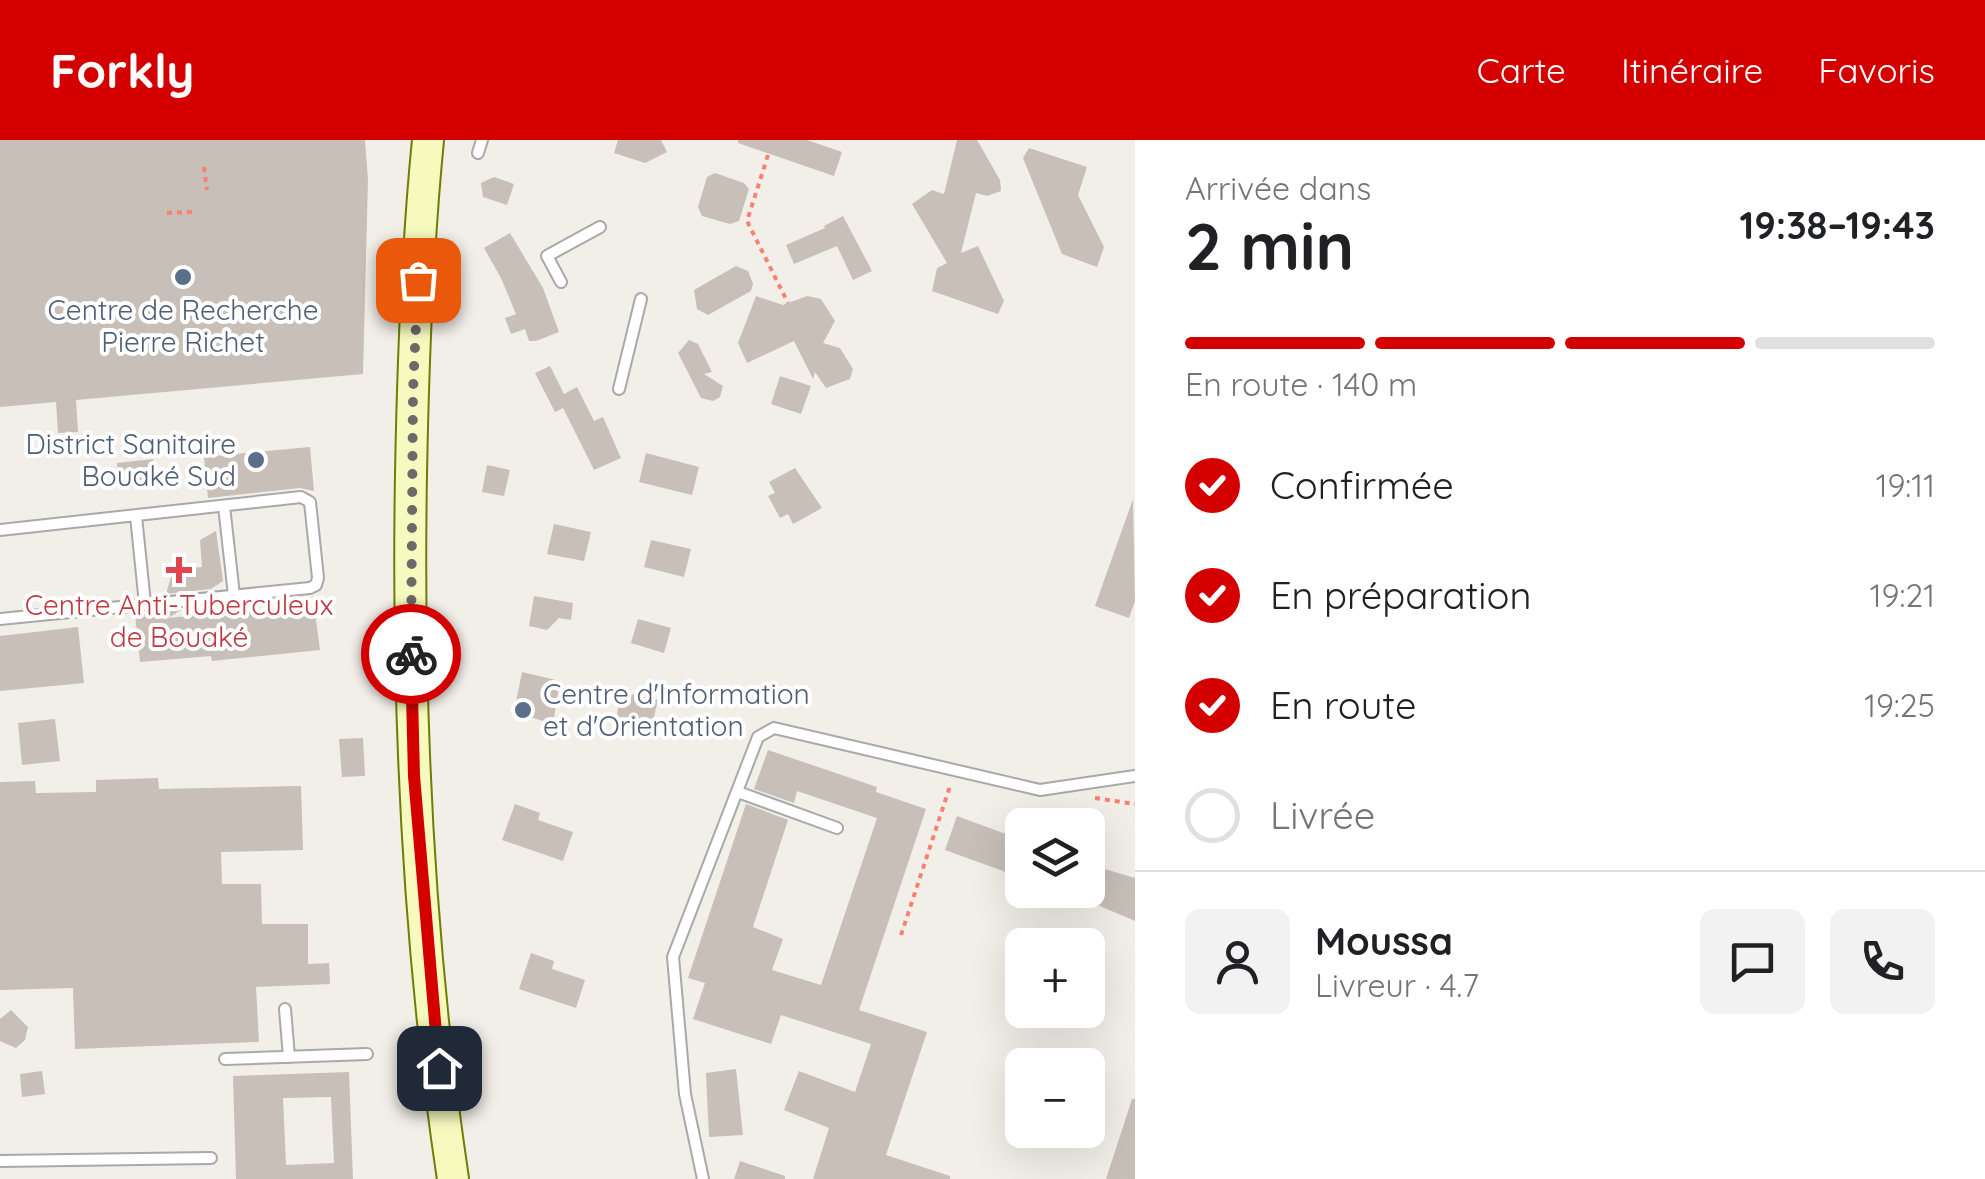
<!DOCTYPE html>
<html lang="fr">
<head>
<meta charset="utf-8">
<style>
	body { margin:0; font-family:Quicksand,sans-serif; background:#f2f2f2; color:#202124; height:100vh; display:flex; flex-direction:column; font-size:38px; white-space:nowrap }
	* { box-sizing:border-box; margin:0 }
	p { font-size:32px; color:#757577 }
	.icon { flex:none; width:55px; height:55px; fill:none; stroke:currentColor; stroke-width:2; stroke-linecap:round; stroke-linejoin:round }
	.map { position:relative; flex:1; overflow:hidden }
	.panel { display:flex; flex-direction:column; background:#fff; width:850px }
	.panel>* { flex:none }
	.fabs { position:absolute; left:1005px; top:668px; display:grid; gap:20px }
	.fabs a { display:grid; place-items:center; width:100px; height:100px; border-radius:15px; background:#fff; box-shadow:0 10px 40px #0002; font-size:50px }
	.pin { position:absolute; display:grid; place-items:center; width:85px; height:85px; color:#fff; margin:-42px; border-radius:20px; box-shadow:0 5px 15px #0006 }
	.courier { position:absolute; display:grid; place-items:center; width:100px; height:100px; margin:-50px; border:8px solid #d40000; border-radius:50%; background:#fff; color:#222; box-shadow:0 2px 12px #0007 }
	.headline em { font-style:normal; font-weight:700 }
	.headline div { display:flex; flex-direction:column-reverse }
	.headline { display:flex; align-items:center; justify-content:space-between; height:170px; padding:0 50px }
	h1 { font-size:65px; font-weight:700; line-height:75px }
	.bar { display:grid; grid-template-columns:repeat(4,1fr); gap:15px 10px; align-content:center; height:120px; padding:0 50px }
	.bar i { height:12px; border-radius:8px; background:#e0e0e0 }
	.bar .on { background:#d40000 }
	.bar p { grid-column:span 4 }
	.line { display:flex; align-items:center; gap:25px; padding:0 50px; border-top:2px solid #e0e0e0 }
	.line div { flex:1 }
	.round { display:grid; place-items:center; flex:none; width:105px; height:105px; border-radius:15px; background:#f2f2f2 }
	ol { padding:0 50px; list-style:none }
	li { display:flex; align-items:center; gap:30px; height:110px }
	li p { margin-inline-start:auto }
	li .icon { padding:10px; border-radius:50%; background:#d40000; color:#fff; stroke-width:4 }
	li:last-child { color:#757577 }
	li i { width:55px; height:55px; border:5px solid #e0e0e0; border-radius:50% }
	header { display:flex; align-items:center; gap:60px; box-sizing:border-box; height:140px; padding:0 50px; background:#d40000; color:#fff }
	header strong { font-size:48px }
	nav { display:flex; gap:55px; margin-inline-start:auto; font-size:35px }
	main { display:flex; flex:1; min-height:0 }
	.map>svg:first-child { display:block }
	.building { fill:#c7bfb8; fill-rule:evenodd }
	.lines { fill:none; stroke-linecap:round; stroke-linejoin:round }
	.lane-casing { stroke:#a9a9a9; stroke-width:14 }
	.secondary-casing { stroke:#707d05; stroke-width:34 }
	.path { stroke:#fa8072; stroke-width:4; stroke-dasharray:5 5; stroke-linecap:butt }
	.lane { stroke:#fff; stroke-width:10 }
	.secondary { stroke:#f7fabf; stroke-width:30 }
	.done { stroke:#6b6a68; stroke-width:10; stroke-dasharray:0 18 }
	.route { stroke:#d40000; stroke-width:12 }
	.service-dot { fill:#5c6f8a; stroke:#fff; stroke-width:4 }
	.health-dot { fill:#e0444e; stroke:#fff; stroke-width:4 }
	.labels { text-anchor:middle; stroke-width:8; stroke-linejoin:round; paint-order:stroke }
	.service-label { font-size:28px; fill:#4e5e75; stroke:#fff }
	.health-label { font-size:28px; fill:#be3a42; stroke:#fff }
</style>
</head>
<body>
<header>
<strong>Forkly</strong>
<nav><a>Carte</a><a>Itinéraire</a><a>Favoris</a></nav>
</header>
<main>
<div class="map">
<svg width="1135" height="1039" viewBox="0 0 1135 1039">
	<rect width="100%" height="100%" fill="#f2efe9"/>
	<path class="building" d="M0 0H365L368 40 363 234 76 260 78 292 58 293 56 262 0 267Z
		M618 0H661L667 12 645 23 614 13Z
		M738 0H807L842 12 834 36 738 3Z
		M957 0H977L1000 40 1001 51 987 56 976 53 961 113 978 106 1004 161 998 174 932 151 937 128 947 123 912 64 932 50 944 54Z
		M1029 8 1087 27 1078 55 1104 107 1097 127 1062 114 1023 18Z
		M715 33 744 43 749 49 739 81 730 84 702 76 698 67 707 37Z
		M494 37 514 44 507 65 483 57 481 43Z
		M843 76 872 131 853 140 837 106 794 124 786 105 825 88 824 86Z
		M510 93 543 148 559 192 536 201H529L525 189 511 194 505 178 516 174 501 138 484 108Z
		M736 126 748 131 753 144 751 151 708 175 697 169 694 150Z
		M756 156 783 165 807 156 821 159 835 181 823 203 840 208 853 229 850 239 826 248 815 232 813 239 794 201 747 223 738 203Z
		M689 200 698 204 712 232 704 234 723 246 720 257 713 261 701 258 678 213Z
		M550 226 564 254 577 247 594 281 603 277 621 318 594 330 563 268 555 272 535 233Z
		M780 236 811 246 801 274 771 264Z
		M310 307 314 351 300 348 208 358 204 317Z
		M646 313 699 327 692 355 639 342Z
		M153 319 156 344 119 348 117 323Z
		M487 325 510 330 504 356 482 352Z
		M795 328 822 368 793 384 788 374 780 378 768 356 775 353 769 342Z
		M1133 359 1135 461 1129 478 1095 466Z
		M554 384 591 392 584 421 547 414Z
		M216 391 223 441 211 449 166 454 173 430 202 427 200 400Z
		M651 400 691 409 684 437 644 427Z
		M534 456 573 463 571 480 559 478 547 490 529 486Z
		M314 464 320 510 212 521 211 516 140 522 135 475 181 470 168 478Z
		M638 479 671 488 664 513 631 503Z
		M78 487 84 543 0 551V496Z
		M522 532 560 541 553 584 514 572Z
		M621 552 658 560 652 585 616 580Z
		M55 579 60 621 22 625 18 583Z
		M363 598 365 636 342 637 339 599Z
		M768 610 877 647 876 652 926 669 859 870 927 892 886 1015 950 1036V1039H813L829 988 784 970 799 931 855 952 871 904 781 875 771 904 693 879 705 843 688 838 746 664 788 680 753 787 783 799 772 830 821 845 877 678 797 651 794 663 754 649Z
		M158 638 159 649 301 646 303 710 221 712 222 744H261L262 784H308V824L329 823 330 844 256 847 259 902 75 909 73 848 0 850V642L35 641 36 653 96 652V640Z
		M515 664 540 673 538 680 573 692 563 721 502 700Z
		M957 676 1022 700V738L945 710Z
		M1088 724 1135 738V781L1088 761Z
		M531 813 554 821 552 829 585 840 576 868 519 849Z
		M11 870 28 887 25 900 16 908 0 901V879Z
		M736 929 743 995 709 997 706 933Z
		M42 931 45 954 22 957 20 934Z
		M349 932 353 1039H236L233 936ZM331 957 334 1023 286 1025 283 958Z
		M1132 959H1135V1039H1106Z
		M740 1021 785 1036V1039H734Z"/>
	<g class="lines">
		<defs>
			<path id="lane" d="M478 13 482 0
				M561 142 547 116 600 87
				M619 249 641 159
				M224 366 234 455
				M136 376 145 464
				M0 390 301 357 310 362 318 438 316 445 310 448 0 479
				M738 652 837 688
				M285 869 289 917
				M225 919 367 914
				M0 1021 211 1018
				M703 1039 685 954 673 817 758 597 774 588 1040 650 1135 636"/>
			<path id="secondary" d="M428 0C417 111 413 223 411 334 407 569 418 806 453 1039"/>
		</defs>
		<use href="#lane" class="lane-casing"/>
		<use href="#secondary" class="secondary-casing"/>
		<path class="path" d="M768 15 747 81 788 163
			M204 27 207 50
			M167 73 193 72
			M1095 658 1135 664
			M901 795 950 646"/>
		<use href="#lane" class="lane"/>
		<use href="#secondary" class="secondary"/>
	</g>
	<g class="lines">
		<path class="done" d="M411 514 413 251 418 140"/>
		<path class="route" d="M411 514 414 636 439 928"/>
	</g>
	<g class="service-dot">
		<circle cx="183" cy="137" r="10"/>
		<circle cx="256" cy="320" r="10"/>
		<circle cx="523" cy="570" r="10"/>
	</g>
	<path class="health-dot" d="M174 415h10v10h10v10h-10v10h-10v-10h-10v-10h10z"/>
	<g class="labels">
		<g class="service-label">
			<text x="183" y="180">Centre de Recherche<tspan x="183" dy="32">Pierre Richet</tspan></text>
			<text x="236" y="314" text-anchor="end">District Sanitaire<tspan x="236" dy="32">Bouaké Sud</tspan></text>
			<text x="543" y="564" text-anchor="start">Centre d'Information<tspan x="543" dy="32">et d'Orientation</tspan></text>
		</g>
		<g class="health-label">
			<text x="179" y="475">Centre Anti-Tuberculeux<tspan x="179" dy="32">de Bouaké</tspan></text>
		</g>
	</g>
</svg>
<div class="fabs">
<a><svg class="icon" aria-label="layers" viewBox="0 0 24 24"><path d="M12 4l9 5-9 5-9-5zM3 14l9 5 9-5"/></svg></a>
<a>+</a>
<a>−</a>
</div>
<div class="pin" style="left:418px;top:140px;background:#ea580c"><svg class="icon" aria-label="bag" viewBox="0 0 24 24"><path d="M5 8h14l-1 12H6zM9 8a3 3 0 0 1 6 0"/></svg></div>
<div class="pin" style="left:439px;top:928px;background:#1f2937"><svg class="icon" aria-label="home" viewBox="0 0 24 24"><path d="M3 11l9-7 9 7M6 9v11h12V9"/></svg></div>
<div class="courier" style="left:411px;top:514px"><svg class="icon" aria-label="bike" viewBox="0 0 24 24"><circle cx="6" cy="16" r="4"/><circle cx="18" cy="16" r="4"/><path d="M6 16l4-8h5l3 8M10 8l3 8H6M13 5h3"/></svg></div>
</div>
<section class="panel">
<div class="headline"><div><h1>2 min</h1><p>Arrivée dans</p></div><em>19:38–19:43</em></div>
<div class="bar"><i class="on"></i><i class="on"></i><i class="on"></i><i></i><p>En route · 140 m</p></div>
<ol>
<li><svg class="icon" aria-label="check" viewBox="0 0 24 24"><path d="M5 12l5 5 9-10"/></svg>Confirmée<p>19:11</p></li>
<li><svg class="icon" aria-label="check" viewBox="0 0 24 24"><path d="M5 12l5 5 9-10"/></svg>En préparation<p>19:21</p></li>
<li><svg class="icon" aria-label="check" viewBox="0 0 24 24"><path d="M5 12l5 5 9-10"/></svg>En route<p>19:25</p></li>
<li><i></i>Livrée</li>
</ol>
<div class="line" style="height:180px"><a class="round"><svg class="icon" aria-label="person" viewBox="0 0 24 24"><circle cx="12" cy="8" r="4"/><path d="M4 21q1-7 8-7t8 7"/></svg></a><div><b>Moussa</b><p>Livreur · 4.7</p></div><a class="round"><svg class="icon" aria-label="chat" viewBox="0 0 24 24"><path d="M4 5h16v11H9l-5 4z"/></svg></a><a class="round"><svg class="icon" aria-label="phone" viewBox="0 0 24 24"><path d="M5 4h4l2 5-3 2q2 4 5 5l2-3 5 2v4C11 20 4 13 5 4z"/></svg></a></div>
</section>
</main>
</body>
</html>
